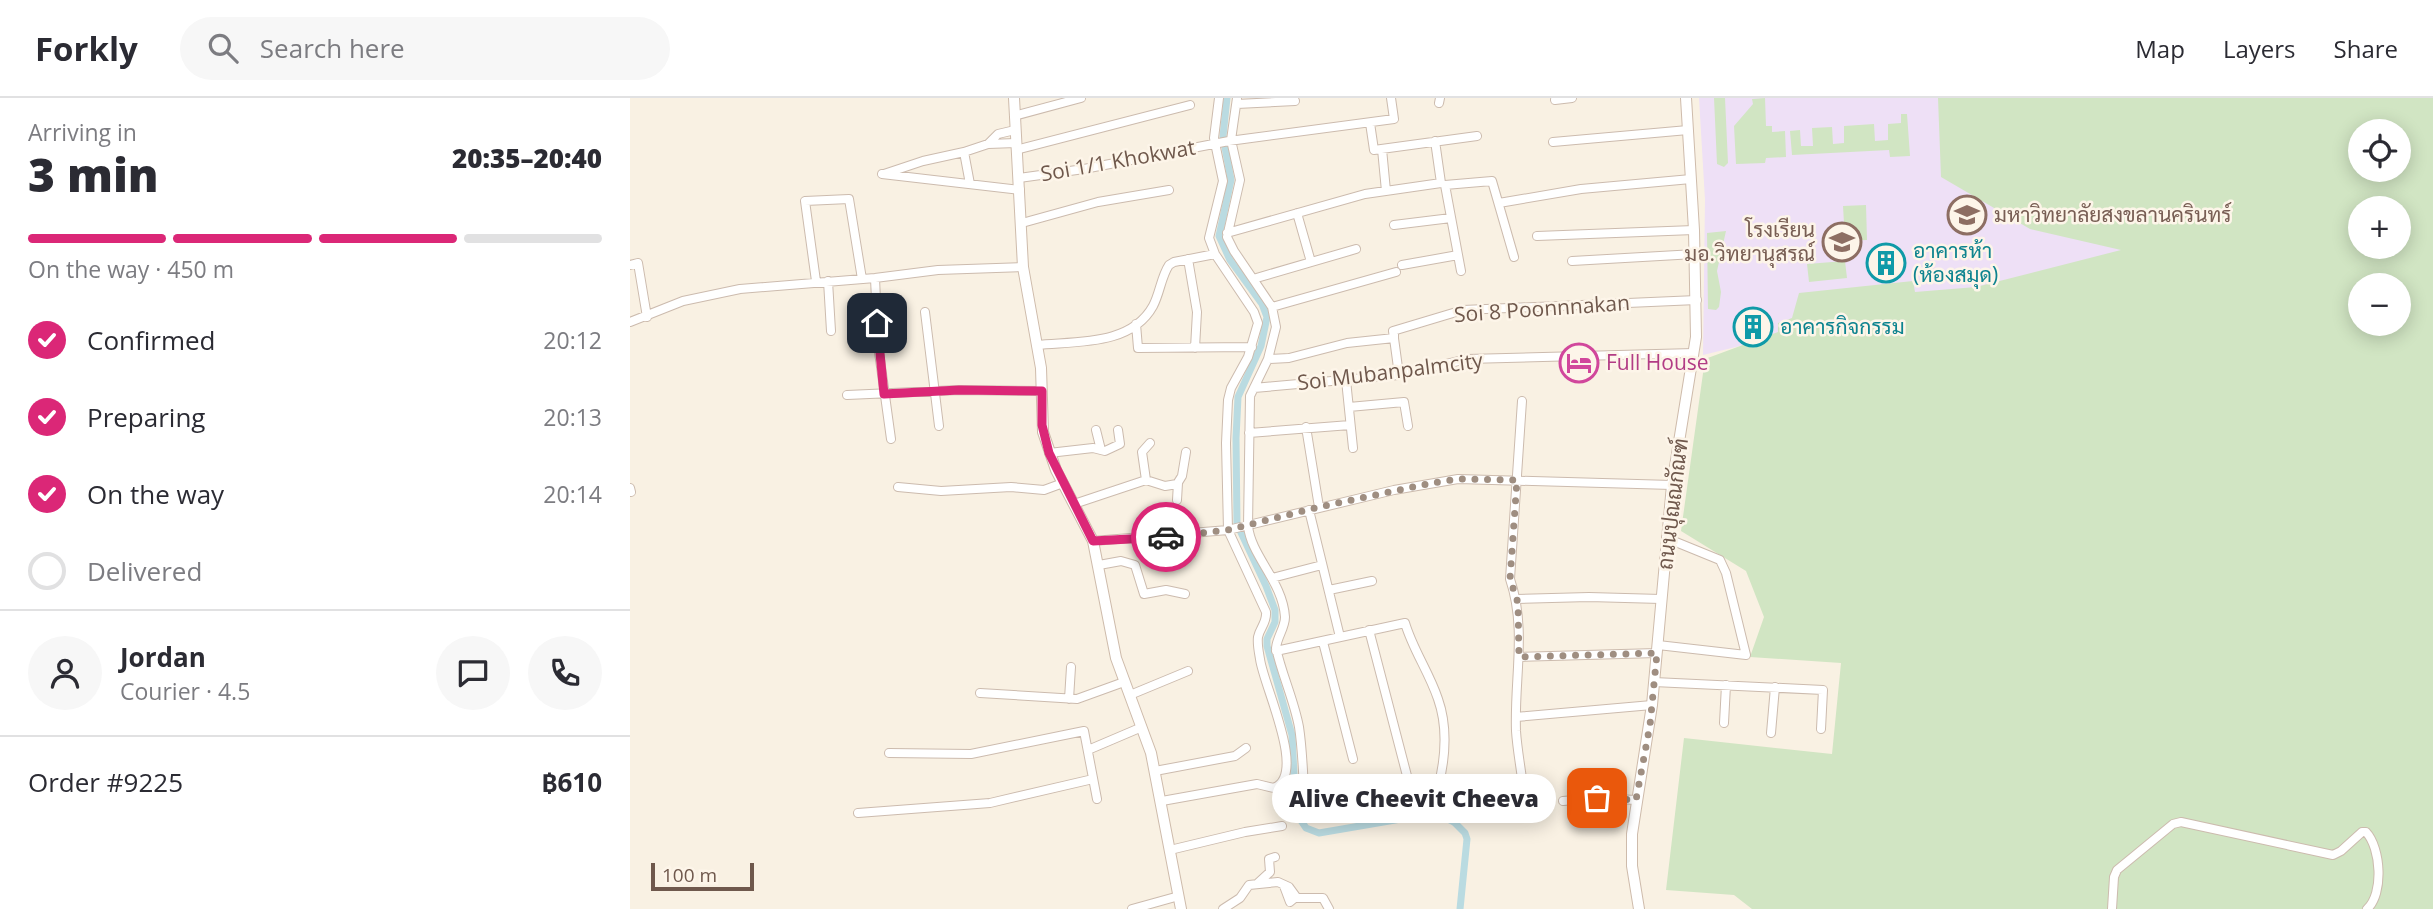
<!DOCTYPE html>
<html lang="en">
<head>
<meta charset="utf-8">
<style>
	body { margin:0; font-family:"Open Sans",Sarabun,sans-serif; background:#f7f7f7; color:#2b2b33; height:100vh; display:flex; flex-direction:column; font-size:26px; white-space:nowrap }
	* { box-sizing:border-box; margin:0 }
	p { font-size:23px; color:#7c7c81 }
	.icon { flex:none; width:38px; height:38px; fill:none; stroke:currentColor; stroke-width:2; stroke-linecap:round; stroke-linejoin:round }
	.map { position:relative; flex:1; overflow:hidden }
	.side { display:flex; flex-direction:column; background:#fff; width:630px }
	.side>* { flex:none }
	.buttons { position:absolute; left:1718px; top:21px; display:grid; gap:14px }
	.buttons a { display:grid; place-items:center; width:63px; height:63px; border-radius:50%; background:#fff; box-shadow:0 4px 18px #0003; font-size:35px }
	.scale { position:absolute; left:21px; bottom:18px; width:103px; box-sizing:border-box; padding-left:7px; border:4px solid #6f584c; border-top:0; font-size:19px; line-height:24px; white-space:nowrap; color:#6f584c; -webkit-text-stroke:5px #fdf5e9; paint-order:stroke }
	.pin { position:absolute; display:grid; place-items:center; width:60px; height:60px; color:#fff; margin:-30px; border-radius:14px; box-shadow:0 4px 10px #0006 }
	.courier { position:absolute; display:grid; place-items:center; width:70px; height:70px; margin:-35px; border:5px solid #db2777; border-radius:50%; background:#fff; color:#222; box-shadow:0 2px 9px #0007 }
	.bubble { position:absolute; height:49px; border-radius:24px; background:#fff; box-shadow:0 4px 18px #0003; font-size:23px; font-weight:800; line-height:49px; text-align:center }
	.summary em { font-style:normal; font-weight:800 }
	.summary div { display:flex; flex-direction:column-reverse }
	.summary { display:flex; align-items:center; justify-content:space-between; height:119px; padding:0 28px }
	h1 { font-size:46px; font-weight:800; line-height:52px }
	.bar { display:grid; grid-template-columns:repeat(4,1fr); gap:10px 7px; align-content:center; height:84px; padding:0 28px }
	.bar i { height:9px; border-radius:5px; background:#e1e1e2 }
	.bar .selected { background:#db2777 }
	.bar p { grid-column:span 4 }
	.line { display:flex; align-items:center; gap:18px; padding:0 28px; border-top:2px solid #e1e1e2 }
	.line div { flex:1 }
	.round { display:grid; place-items:center; flex:none; width:74px; height:74px; border-radius:37px; background:#f7f7f7 }
	ol { padding:0 28px; list-style:none }
	li { display:flex; align-items:center; gap:21px; height:77px }
	li p { margin-inline-start:auto }
	li .icon { padding:7px; border-radius:50%; background:#db2777; color:#fff; stroke-width:4 }
	li:last-child { color:#7c7c81 }
	li i { width:38px; height:38px; border:4px solid #e1e1e2; border-radius:50% }
	header { display:flex; align-items:center; gap:42px; box-sizing:border-box; height:98px; padding:0 35px; background:#fff; border-bottom:2px solid #e1e1e2 }
	header strong { font-size:33px }
	nav { display:flex; gap:38px; margin-inline-start:auto; font-size:24px }
	.search { width:490px; height:63px; background:#f7f7f7; display:flex; align-items:center; gap:18px; box-sizing:border-box; padding:0 24px; border-radius:38px; color:#7c7c81; font-size:26px }
	main { display:flex; flex:1; min-height:0 }
	.map>svg:first-child { display:block }
	.education { fill:#eee0f6 }
	.green { fill:#d1e5c3; fill-rule:evenodd }
	.lines { fill:none; stroke-linecap:round; stroke-linejoin:round }
	.canal { stroke:#badbe1; stroke-width:7 }
	.street-casing { stroke:#ccbbae; stroke-width:10 }
	.secondary-casing { stroke:#cebbab; stroke-width:12 }
	.street { stroke:#fff; stroke-width:8 }
	.secondary { stroke:#fff; stroke-width:10 }
	.done { stroke:#9f8e81; stroke-width:7; stroke-dasharray:0 12.6 }
	.route { stroke:#db2777; stroke-width:9 }
	.labels { text-anchor:middle; stroke-width:5; stroke-linejoin:round; paint-order:stroke }
	.street-label { font-size:21px; fill:#6f584c; stroke:#fdf5e9 }
	.education-label { font-size:21px; fill:#785e54; stroke:#fdf5e9; text-anchor:start }
	.culture-label { font-size:21px; fill:#0d838f; stroke:#fdf5e9; text-anchor:start }
	.hotel-label { font-size:21px; fill:#b23c85; stroke:#fdf5e9; text-anchor:start }
</style>
</head>
<body>
<header>
<strong>Forkly</strong>
<div class="search"><svg class="icon" aria-label="search" viewBox="0 0 24 24"><circle cx="10" cy="10" r="6"/><path d="M15 15l6 6"/></svg>Search here</div>
<nav><a>Map</a><a>Layers</a><a>Share</a></nav>
</header>
<main>
<section class="side">
<div class="summary"><div><h1>3 min</h1><p>Arriving in</p></div><em>20:35–20:40</em></div>
<div class="bar"><i class="selected"></i><i class="selected"></i><i class="selected"></i><i></i><p>On the way · 450 m</p></div>
<ol>
<li><svg class="icon" aria-label="check" viewBox="0 0 24 24"><path d="M5 12l5 5 9-10"/></svg>Confirmed<p>20:12</p></li>
<li><svg class="icon" aria-label="check" viewBox="0 0 24 24"><path d="M5 12l5 5 9-10"/></svg>Preparing<p>20:13</p></li>
<li><svg class="icon" aria-label="check" viewBox="0 0 24 24"><path d="M5 12l5 5 9-10"/></svg>On the way<p>20:14</p></li>
<li><i></i>Delivered</li>
</ol>
<div class="line" style="height:126px"><a class="round"><svg class="icon" aria-label="person" viewBox="0 0 24 24"><circle cx="12" cy="8" r="4"/><path d="M4 21q1-7 8-7t8 7"/></svg></a><div><b>Jordan</b><p>Courier · 4.5</p></div><a class="round"><svg class="icon" aria-label="chat" viewBox="0 0 24 24"><path d="M4 5h16v11H9l-5 4z"/></svg></a><a class="round"><svg class="icon" aria-label="phone" viewBox="0 0 24 24"><path d="M5 4h4l2 5-3 2q2 4 5 5l2-3 5 2v4C11 20 4 13 5 4z"/></svg></a></div>
<div class="line" style="height:91px"><div>Order #9225</div><b>฿610</b></div>
</section>
<div class="map">
<svg width="1803" height="811" viewBox="0 0 1803 811">
	<rect width="100%" height="100%" fill="#f9f1e3"/>
	<path class="education" d="M1069 0H1803V33L1674 15 1536 144 1073 257 1075 102Z"/>
	<path class="green" d="M1084 0H1095L1098 65 1094 69 1087 66Z
		M1135 0 1136 28H1142V34L1155 33 1156 59 1136 60 1135 65 1106 66 1104 28 1123 6 1122 1Z
		M1308 0H1803V811H1122L1104 797 1036 792 1054 640 1202 656 1211 565 1120 559 1134 519 1116 473 1051 433 1075 261 1148 234V225L1162 220 1169 195 1283 183 1285 194 1346 189 1491 152 1400 131 1311 79ZM1731 33H1769V72H1731ZM1731 110H1769V149H1731ZM1731 187H1769V226H1731Z
		M1271 16H1277L1280 58 1260 59 1259 52 1162 57 1160 33 1170 32 1171 48H1183L1182 30 1202 29 1203 46 1214 45V28L1244 26 1245 43 1258 42V26L1271 25Z
		M1236 107 1237 142 1215 143 1213 108Z
		M1096 133 1087 173 1091 194 1089 209 1086 212 1078 211 1077 135Z
		M1215 163 1217 180 1179 184 1177 166Z"/>
	<g class="lines">
		<path class="canal" d="M597 0 593 38 601 82 589 138 600 162 632 206 637 219 631 248 608 299 606 340 607 426 636 488 645 512V524L637 541V548L662 637 666 715 676 730 689 735 806 715 824 724 835 735 837 741 830 811"/>
		<defs>
			<path id="street" d="M607 0 601 42 610 82 597 139 604 153 642 209 646 229 638 261 620 298 618 428C621 458 653 484 655 519 655 530 647 539 646 550 652 577 664 602 669 629 673 655 673 681 675 707L678 709 807 694C815 664 819 632 808 601 799 574 783 552 775 525L646 553
				M925 2 942 0
				M809 5 810 0
				M607 6 665 3
				M384 18 451 0
				M740 25 744 52 847 38
				M805 43 811 85
				M923 44 1058 32
				M358 46 368 36 385 32
				M752 51 756 93
				M386 52 560 7
				M252 76 390 92
				M254 76 293 63 334 54
				M389 80 454 71 599 43 764 21 761 0
				M340 86 334 54 358 46 386 45
				M815 87 831 173
				M869 105 951 91 1061 81
				M667 115 681 164
				M392 125 468 104 539 92
				M764 127 821 120
				M597 135 735 96 811 85 815 87 862 83 884 159
				M907 138 1064 132
				M558 161 567 214 565 250
				M942 163 1065 156
				M0 167 8 165 17 219
				M772 167 828 157
				M245 180 248 247 261 341
				M623 181 726 151
				M186 183 175 103 219 101 232 181
				M198 183 201 233
				M642 209 766 174
				M295 214 309 328
				M0 224 53 203 110 191 245 180 308 172 393 169
				M506 226 508 250 622 249
				M407 247C446 243 501 248 523 208 530 195 531 179 539 167L544 164 585 156
				M638 261 659 260 717 245 764 240V236
				M769 277 763 233 833 212 1067 202
				M716 282 723 350
				M624 290 769 277 837 261 1064 255
				M217 297 329 292 412 293
				M719 309 774 304 778 328
				M676 329 689 409
				M466 332 471 352
				M619 335 720 327
				M419 355 463 350 475 353 490 346 488 332
				M516 382 512 354 520 345
				M268 389 311 393 381 389 414 392 433 385
				M0 390 1 394
				M547 402 548 385
				M444 406 516 382 535 388 547 386 552 378 556 354
				M679 412 710 539
				M463 443 598 432 764 392 828 381 1042 387
				M469 467 491 463 505 467 514 496 536 492 555 496
				M642 480 692 467
				M699 492 742 483
				M886 501 959 499 1031 501
				M739 532 782 697
				M693 544 723 661
				M1028 547 1116 557 1096 475 1090 462 1036 440
				M889 559 1027 555
				M1024 584 1193 592 1191 631
				M350 595 447 601 494 584
				M500 597 558 573
				M439 601 441 569
				M886 619 1022 607
				M1094 625 1096 587
				M1141 635 1145 589
				M458 652 512 629
				M259 655 341 656 454 633 467 701
				M525 673 605 658 616 650
				M892 681C890 665 887 649 886 633 884 581 897 531 880 481L892 303
				M532 703 627 686 644 690C678 677 633 587 630 561 629 555 627 546 628 539 630 529 637 525 636 514L598 432 596 345 598 302 601 290 618 259 628 225 624 214 585 156 579 140 593 83 584 40 589 0
				M933 703 967 700 1006 702
				M228 715 360 705 463 681
				M540 752 615 734 652 728
				M628 785 640 774 639 761 645 759
				M654 788 660 804 666 799
				M502 811 549 798
				M593 811 610 800 619 787 648 784 659 789 667 800H693L699 811
				M1482 811 1484 779 1487 772 1543 726 1551 724 1703 757 1711 753 1732 734H1736C1751 750 1754 796 1737 811"/>
			<path id="secondary" d="M384 0 393 169 411 270 413 334 426 372 463 443 486 560 521 655 551 811
				M1009 811 1002 768V736L1022 607 1042 387 1066 239 1064 132 1056 0"/>
		</defs>
		<use href="#street" class="street-casing"/>
		<use href="#secondary" class="secondary-casing"/>
		<use href="#street" class="street"/>
		<use href="#secondary" class="secondary"/>
	</g>
	<g class="lines">
		<path class="done" d="M536 439 598 432 689 409 802 385 828 381 887 382 880 481 888 505 889 559 1027 555 1020 627 1006 702 967 700"/>
		<path class="route" d="M247 225 254 296 329 292 412 293V327L419 355 463 443 536 439"/>
	</g>
	<defs>
		<symbol id="university-ring" viewBox="-11 -11 22 22"><circle r="9.5" fill="#fdf5e9" stroke="#8d6e63" stroke-width="1.5"/><path d="M0-5L7-2L0 1L-7-2ZM-4 1L0 2.5L4 1V4Q0 6-4 4Z" fill="#8d6e63"/></symbol>
		<symbol id="school-ring" viewBox="-11 -11 22 22"><circle r="9.5" fill="#fdf5e9" stroke="#8d6e63" stroke-width="1.5"/><path d="M0-5L7-2L0 1L-7-2ZM-4 1L0 2.5L4 1V4Q0 6-4 4Z" fill="#8d6e63"/></symbol>
		<symbol id="building-ring" viewBox="-11 -11 22 22"><circle r="9.5" fill="#fdf5e9" stroke="#0f9aa8" stroke-width="1.5"/><path d="M-4-6H4V6H1V3H-1V6H-4ZM-2.5-4.3h1.7v1.8h-1.7ZM.8-4.3h1.7v1.8H.8ZM-2.5-1h1.7V.8h-1.7ZM.8-1h1.7V.8H.8Z" fill="#0f9aa8"/></symbol>
		<symbol id="hotel-ring" viewBox="-11 -11 22 22"><circle r="9.5" fill="#fdf5e9" stroke="#d1479c" stroke-width="1.5"/><path d="M-6-4.5h1.5V1H6V5H4.5V3h-9V5H-6ZM-4 0a1.8 1.8 0 1 1 3.6 0ZM.5 0V-2.5h3Q6-2.5 6 0Z" fill="#d1479c"/></symbol>
	</defs>
	<g fill-rule="evenodd">
		<use href="#university-ring" x="1315" y="95" width="44" height="44"/>
		<use href="#school-ring" x="1190" y="122" width="44" height="44"/>
		<use href="#building-ring" x="1234" y="143" width="44" height="44"/>
		<use href="#building-ring" x="1101" y="207" width="44" height="44"/>
		<use href="#hotel-ring" x="927" y="243" width="44" height="44"/>
	</g>
	<g class="labels">
		<g class="street-label">
			<text transform="translate(488 63) rotate(-10)" y="7">Soi 1/1 Khokwat</text>
			<text transform="translate(912 211) rotate(-4)" y="7">Soi 8 Poonnnakan</text>
			<text transform="translate(760 274) rotate(-7)" y="7">Soi Mubanpalmcity</text>
			<text transform="translate(1043 406) rotate(-83)" y="7">ถนนปุณณกัณฑ์</text>
		</g>
		<g class="education-label">
			<text x="1364" y="124">มหาวิทยาลัยสงขลานครินทร์</text>
			<text x="1185" y="139" text-anchor="end">โรงเรียน<tspan x="1185" dy="24">มอ.วิทยานุสรณ์</tspan></text>
		</g>
		<g class="culture-label">
			<text x="1283" y="160">อาคารห้า<tspan x="1283" dy="24">(ห้องสมุด)</tspan></text>
			<text x="1150" y="236">อาคารกิจกรรม</text>
		</g>
		<g class="hotel-label">
			<text x="976" y="272">Full House</text>
		</g>
	</g>
</svg>
<div class="buttons">
<a><svg class="icon" aria-label="locate" viewBox="0 0 24 24"><circle cx="12" cy="12" r="6"/><path d="M12 2v4M12 18v4M2 12h4M18 12h4"/></svg></a>
<a>+</a>
<a>−</a>
</div>
<div class="scale">100 m</div>
<div class="pin" style="left:967px;top:700px;background:#ea580c"><svg class="icon" aria-label="bag" viewBox="0 0 24 24"><path d="M5 8h14l-1 12H6zM9 8a3 3 0 0 1 6 0"/></svg></div>
<div class="pin" style="left:247px;top:225px;background:#1f2937"><svg class="icon" aria-label="home" viewBox="0 0 24 24"><path d="M3 11l9-7 9 7M6 9v11h12V9"/></svg></div>
<div class="courier" style="left:536px;top:439px"><svg class="icon" aria-label="car" viewBox="0 0 24 24"><path d="M5 17H2v-5l4-1 3-4h7l3 4 3 1v5h-3M9 17h6M6 11h13"/><circle cx="7" cy="17" r="2"/><circle cx="17" cy="17" r="2"/></svg></div>
<div class="bubble" style="left:642px;top:676px;width:284px">Alive Cheevit Cheeva</div>
</div>
</main>
</body>
</html>
